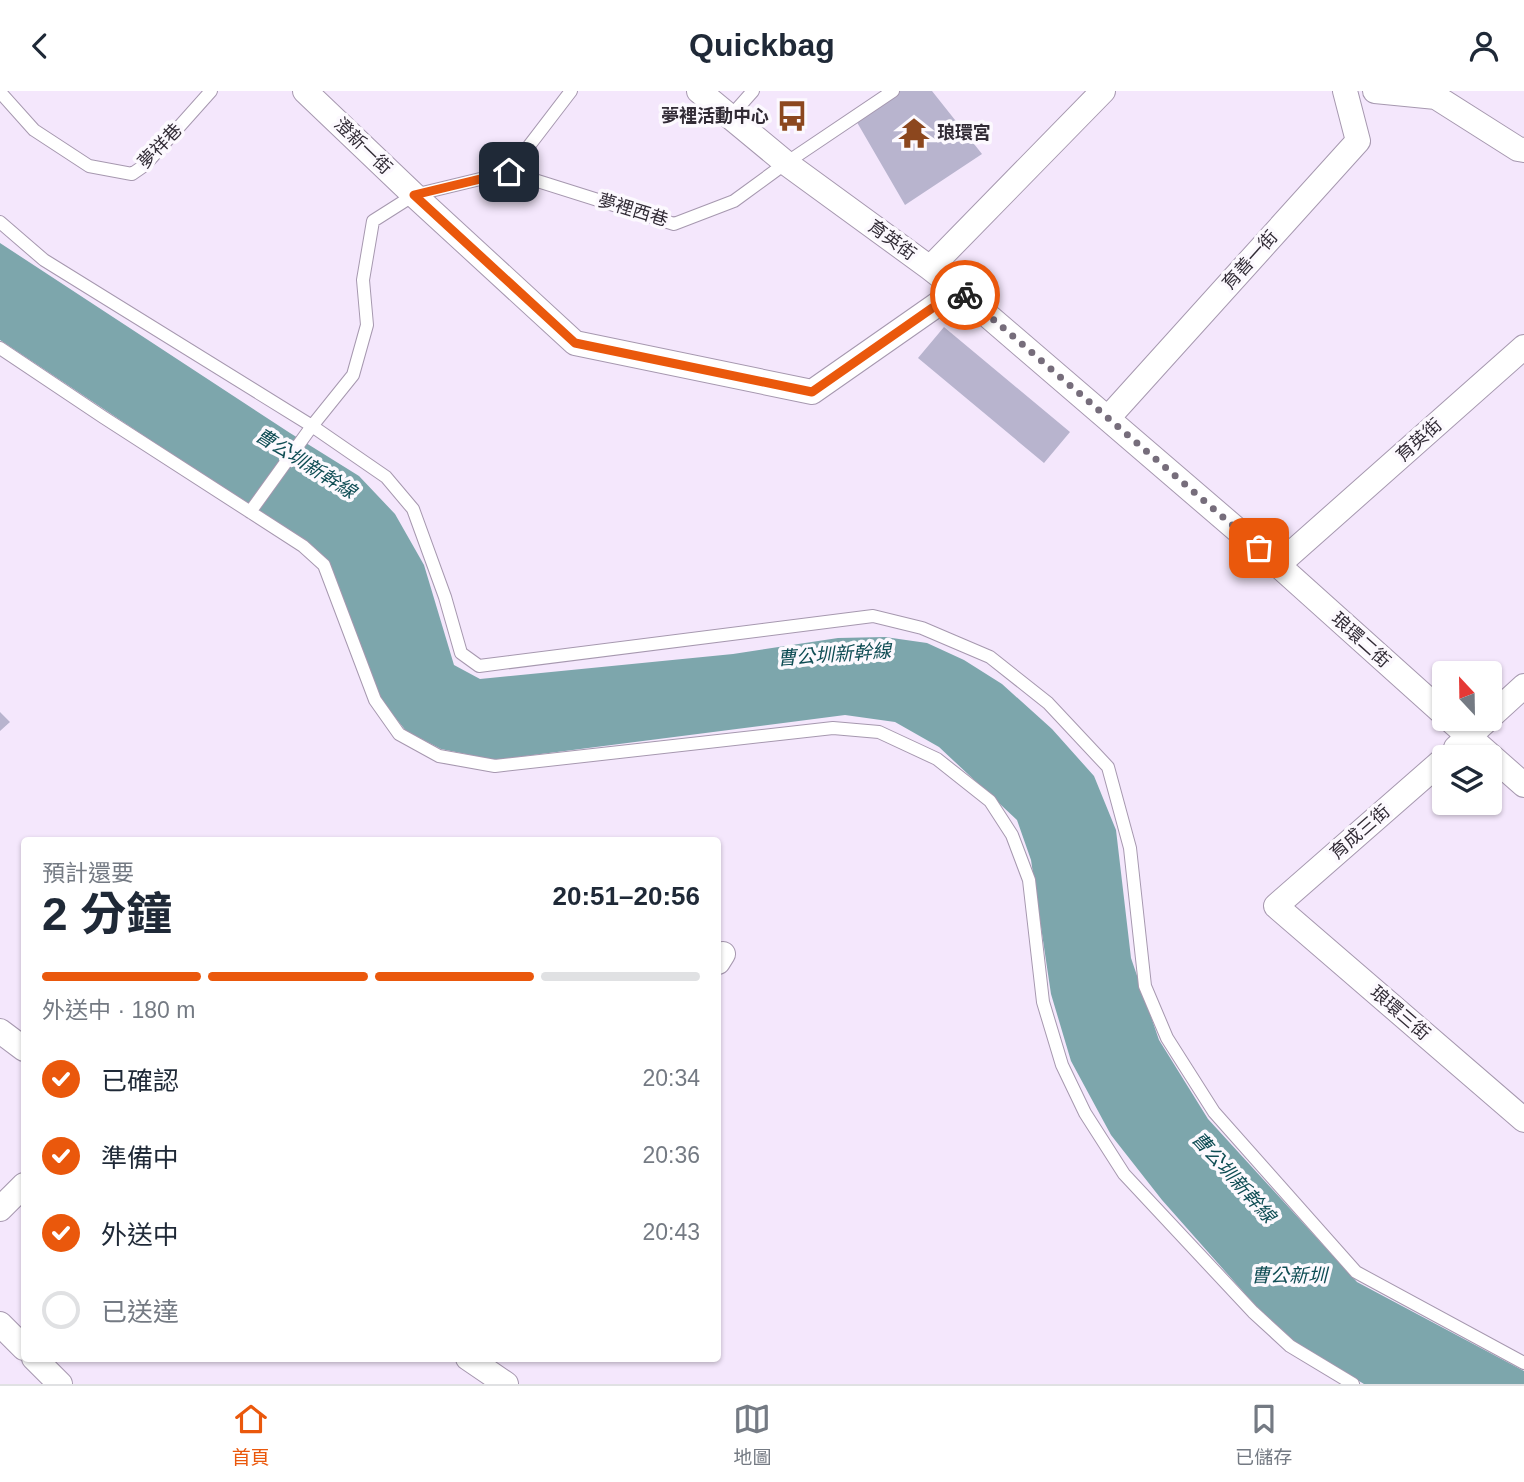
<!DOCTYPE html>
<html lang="zh-TW">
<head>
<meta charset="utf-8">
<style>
	body { margin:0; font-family:Arial,"Noto Sans TC",sans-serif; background:#f2f2f3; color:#1f2937; height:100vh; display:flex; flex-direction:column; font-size:26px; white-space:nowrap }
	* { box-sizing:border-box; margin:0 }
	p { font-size:23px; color:#747a83 }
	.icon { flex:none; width:38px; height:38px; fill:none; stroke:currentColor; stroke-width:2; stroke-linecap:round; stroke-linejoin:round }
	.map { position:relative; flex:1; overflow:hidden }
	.sheet { position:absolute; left:21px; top:746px; width:700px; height:525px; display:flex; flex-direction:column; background:#fff; border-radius:7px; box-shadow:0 2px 5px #0004 }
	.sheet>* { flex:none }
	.needle { width:46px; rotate:338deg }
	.fabs { position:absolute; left:1432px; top:570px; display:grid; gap:14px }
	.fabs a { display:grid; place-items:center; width:70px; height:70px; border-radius:7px; background:#fff; box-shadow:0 2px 5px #0004; font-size:35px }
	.pin { position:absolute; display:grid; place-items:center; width:60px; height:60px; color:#fff; margin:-30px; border-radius:14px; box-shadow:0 4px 10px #0006 }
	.courier { position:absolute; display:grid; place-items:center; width:70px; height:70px; margin:-35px; border:5px solid #ea580c; border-radius:50%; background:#fff; color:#222; box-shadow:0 2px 9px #0007 }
	.headline em { font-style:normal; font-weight:700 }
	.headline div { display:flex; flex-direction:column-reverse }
	.headline { display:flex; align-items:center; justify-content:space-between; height:119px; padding:0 21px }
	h1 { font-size:46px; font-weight:700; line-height:52px }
	.bar { display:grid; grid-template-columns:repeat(4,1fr); gap:10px 7px; align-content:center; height:84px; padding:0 21px }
	.bar i { height:9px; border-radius:5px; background:#e0e1e3 }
	.bar .selected { background:#ea580c }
	.bar p { grid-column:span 4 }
	ol { padding:0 21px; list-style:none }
	li { display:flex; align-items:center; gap:21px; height:77px }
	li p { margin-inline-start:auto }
	li .icon { padding:7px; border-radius:50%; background:#ea580c; color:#fff; stroke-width:4 }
	li:last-child { color:#747a83 }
	li i { width:38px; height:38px; border:4px solid #e0e1e3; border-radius:50% }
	header { display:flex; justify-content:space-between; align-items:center; height:91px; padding:0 21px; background:#fff; font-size:32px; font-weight:700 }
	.tab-bar { display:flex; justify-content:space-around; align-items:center; height:98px; border-top:2px solid #e0e1e3; background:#fff; font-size:19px; color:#747a83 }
	.tab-bar a { display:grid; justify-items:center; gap:4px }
	.tab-bar .selected { color:#ea580c }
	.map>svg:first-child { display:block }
	.water { fill:#7da6ac }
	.building { fill:#b8b4ce }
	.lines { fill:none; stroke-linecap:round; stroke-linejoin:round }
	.service-casing { stroke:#a698af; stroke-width:14 }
	.minor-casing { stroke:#a698af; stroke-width:26 }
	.service { stroke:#fff; stroke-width:12 }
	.minor { stroke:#fff; stroke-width:24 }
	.done { stroke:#766d7b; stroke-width:7; stroke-dasharray:0 12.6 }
	.route { stroke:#ea580c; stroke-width:9 }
	.labels { text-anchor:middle; stroke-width:7; stroke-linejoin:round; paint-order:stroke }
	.poi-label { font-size:18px; font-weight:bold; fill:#322c36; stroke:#fcf9fe; text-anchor:end }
	.street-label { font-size:18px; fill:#322c36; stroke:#fcf9fe }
	.water-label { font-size:19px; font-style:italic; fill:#0f4d54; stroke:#fcf9fe }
</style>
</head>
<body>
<header><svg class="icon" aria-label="back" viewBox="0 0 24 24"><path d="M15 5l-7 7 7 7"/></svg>Quickbag<svg class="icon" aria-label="person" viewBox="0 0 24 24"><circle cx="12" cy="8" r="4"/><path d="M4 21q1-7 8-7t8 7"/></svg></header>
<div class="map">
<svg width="1524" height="1293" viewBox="0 0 1524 1293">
	<rect width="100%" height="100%" fill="#f4e7fc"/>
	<path class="water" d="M0 152 290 342 359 385 395 423 424 474 454 574 480 588 733 563 838 547 885 546 927 552 964 569 1002 593 1052 638 1094 685 1116 739 1131 867 1159 949 1208 1028 1357 1191 1524 1280V1293H1364L1297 1253 1262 1222 1162 1109 1111 1044 1071 970 1051 903 1031 769 1017 729 939 656 895 631 845 624 495 669 441 658 406 640 382 610 323 466 242 410 0 249Z"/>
	<path class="building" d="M882 0H932L982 63 905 114 851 21Z
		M944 236 1070 341 1044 372 918 267Z
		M0 621 10 631 0 640Z"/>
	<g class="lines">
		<defs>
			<path id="service" d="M0 1 34 39 89 75 132 83 145 74 211 0
				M730 26 753 0
				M509 81 571 0
				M0 131 44 169 312 335 386 386 413 418 445 506 461 562 479 575 873 525 922 537 990 566 1048 612 1108 676 1130 757 1145 895 1167 947 1214 1021 1356 1181 1524 1272
				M0 257 103 326 303 455 324 474 375 609 399 643 439 665 495 675 833 637 879 641 937 668 990 710 1012 744 1029 789 1043 911 1062 974 1085 1022 1124 1083 1253 1221 1290 1255 1353 1293
				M250 421 312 335 353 284 367 234 363 189 373 130 414 104 509 81 674 133 734 110 786 72 893 0"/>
			<path id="minor" d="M305 0 414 104 575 252 812 301 958 199
				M699 0 786 72 930 177 958 199 1278 474 1524 256
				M1375 0 1436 6 1518 58 1524 59
				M930 177 1103 0
				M1108 327 1358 50 1345 0
				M1278 474 1444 623
				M1489 627 1524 595
				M1449 628 1524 694
				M1456 657 1488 628
				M1444 668 1276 815 1524 1029
				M718 871 723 863
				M0 940 24 958
				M0 1118 24 1094
				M0 1233 24 1257
				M34 1267 60 1293
				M468 1267 506 1293"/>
		</defs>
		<use href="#service" class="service-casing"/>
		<use href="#minor" class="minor-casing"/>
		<use href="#service" class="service"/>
		<use href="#minor" class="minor"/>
	</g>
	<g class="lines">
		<path class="done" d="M965 204 1259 457"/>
		<path class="route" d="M509 81 414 104 575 252 812 301 958 199 965 204"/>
	</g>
	<defs>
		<symbol id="bus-bare" viewBox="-9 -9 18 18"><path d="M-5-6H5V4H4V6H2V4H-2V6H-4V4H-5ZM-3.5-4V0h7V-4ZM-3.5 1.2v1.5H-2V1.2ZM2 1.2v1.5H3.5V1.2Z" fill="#8c471e" stroke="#fcf9fe" stroke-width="2.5" paint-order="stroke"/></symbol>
		<symbol id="temple-bare" viewBox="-9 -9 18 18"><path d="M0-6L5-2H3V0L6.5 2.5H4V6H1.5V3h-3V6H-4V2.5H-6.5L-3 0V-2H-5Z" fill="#8c471e" stroke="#fcf9fe" stroke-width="2.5" paint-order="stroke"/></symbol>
	</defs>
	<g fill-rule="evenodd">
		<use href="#bus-bare" x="770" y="3" width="44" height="44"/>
		<use href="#temple-bare" x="892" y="20" width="44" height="44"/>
	</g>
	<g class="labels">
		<g class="poi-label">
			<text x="769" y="31">夢裡活動中心</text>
			<text x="937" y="48" text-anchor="start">琅環宮</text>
		</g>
		<g class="street-label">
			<text transform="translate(160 55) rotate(-46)" y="6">夢祥巷</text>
			<text transform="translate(363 55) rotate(44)" y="6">澄新一街</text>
			<text transform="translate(633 119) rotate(17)" y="6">夢裡西巷</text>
			<text transform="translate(892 149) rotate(36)" y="6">育英街</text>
			<text transform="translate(1250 169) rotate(-48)" y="6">育善一街</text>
			<text transform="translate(1419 349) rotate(-42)" y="6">育英街</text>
			<text transform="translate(1361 549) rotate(42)" y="6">琅環二街</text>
			<text transform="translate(1360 741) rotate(-41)" y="6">育成三街</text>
			<text transform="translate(1400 922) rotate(41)" y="6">琅環三街</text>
		</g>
		<g class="water-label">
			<text transform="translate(306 372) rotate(32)" y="7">曹公圳新幹線</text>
			<text transform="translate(834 563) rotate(-4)" y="7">曹公圳新幹線</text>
			<text transform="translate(1234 1086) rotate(48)" y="7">曹公圳新幹線</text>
			<text x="1289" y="1191">曹公新圳</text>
		</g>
	</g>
</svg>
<div class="fabs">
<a><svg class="needle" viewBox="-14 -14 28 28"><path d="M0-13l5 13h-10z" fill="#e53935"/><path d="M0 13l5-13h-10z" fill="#747a83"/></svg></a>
<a><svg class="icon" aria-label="layers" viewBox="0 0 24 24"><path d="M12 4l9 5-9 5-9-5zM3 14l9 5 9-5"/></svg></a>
</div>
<div class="pin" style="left:1259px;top:457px;background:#ea580c"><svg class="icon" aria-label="bag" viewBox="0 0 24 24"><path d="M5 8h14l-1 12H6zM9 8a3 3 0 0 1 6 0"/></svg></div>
<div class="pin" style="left:509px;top:81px;background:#1f2937"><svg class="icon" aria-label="home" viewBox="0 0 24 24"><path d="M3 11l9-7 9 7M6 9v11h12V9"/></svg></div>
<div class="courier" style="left:965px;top:204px"><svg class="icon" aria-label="bike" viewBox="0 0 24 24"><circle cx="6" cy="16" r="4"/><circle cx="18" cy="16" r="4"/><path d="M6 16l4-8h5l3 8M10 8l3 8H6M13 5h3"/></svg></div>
<section class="sheet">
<div class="headline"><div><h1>2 分鐘</h1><p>預計還要</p></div><em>20:51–20:56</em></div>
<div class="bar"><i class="selected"></i><i class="selected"></i><i class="selected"></i><i></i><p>外送中 · 180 m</p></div>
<ol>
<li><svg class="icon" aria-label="check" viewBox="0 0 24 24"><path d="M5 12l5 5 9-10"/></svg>已確認<p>20:34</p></li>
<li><svg class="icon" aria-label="check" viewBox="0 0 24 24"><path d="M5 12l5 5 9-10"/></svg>準備中<p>20:36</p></li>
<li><svg class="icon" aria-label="check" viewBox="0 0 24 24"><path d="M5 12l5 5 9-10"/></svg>外送中<p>20:43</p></li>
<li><i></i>已送達</li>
</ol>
</section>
</div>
<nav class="tab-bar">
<a class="selected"><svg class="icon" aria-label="home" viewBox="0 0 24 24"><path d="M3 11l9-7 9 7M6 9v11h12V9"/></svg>首頁</a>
<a><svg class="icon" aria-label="map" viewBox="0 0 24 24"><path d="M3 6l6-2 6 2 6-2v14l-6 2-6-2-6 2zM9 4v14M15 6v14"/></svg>地圖</a>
<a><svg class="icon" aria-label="saved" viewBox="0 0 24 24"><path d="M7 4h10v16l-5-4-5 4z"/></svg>已儲存</a>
</nav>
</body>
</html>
